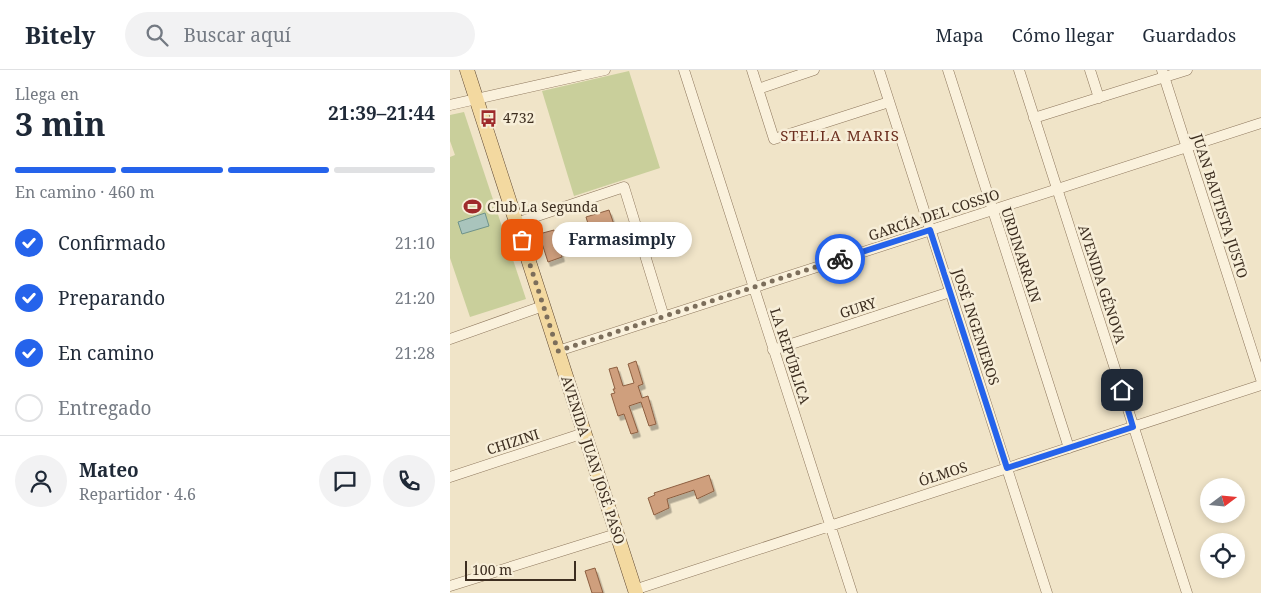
<!DOCTYPE html>
<html lang="es">
<head>
<meta charset="utf-8">
<style>
	body { margin:0; font-family:"Noto Serif",serif; background:#f2f2f3; color:#1f2937; height:100vh; display:flex; flex-direction:column; font-size:19px; white-space:nowrap }
	* { box-sizing:border-box; margin:0 }
	p { font-size:16px; color:#747a83 }
	.icon { flex:none; width:28px; height:28px; fill:none; stroke:currentColor; stroke-width:2; stroke-linecap:round; stroke-linejoin:round }
	.map { position:relative; flex:1; overflow:hidden }
	.drawer { display:flex; flex-direction:column; background:#fff; width:450px }
	.drawer>* { flex:none }
	.needle { width:32px; rotate:74deg }
	.tools { position:absolute; left:750px; top:408px; display:grid; gap:10px }
	.tools a { display:grid; place-items:center; width:45px; height:45px; border-radius:50%; background:#fff; box-shadow:0 2px 8px #0003; font-size:25px }
	.scale { position:absolute; left:15px; bottom:12px; width:111px; box-sizing:border-box; padding-left:5px; border:2px solid #3d2e20; border-top:0; font-size:14px; line-height:18px; white-space:nowrap; color:#3d2e20; -webkit-text-stroke:4px #f7eed8; paint-order:stroke }
	.pin { position:absolute; display:grid; place-items:center; width:42px; height:42px; color:#fff; margin:-21px; border-radius:10px; box-shadow:0 2px 8px #0006 }
	.courier { position:absolute; display:grid; place-items:center; width:50px; height:50px; margin:-25px; border:4px solid #2563eb; border-radius:50%; background:#fff; color:#222; box-shadow:0 1px 6px #0007 }
	.bubble { position:absolute; height:35px; border-radius:18px; background:#fff; box-shadow:0 2px 8px #0003; font-size:16px; font-weight:700; line-height:35px; text-align:center }
	.summary em { font-style:normal; font-weight:700 }
	.summary div { display:flex; flex-direction:column-reverse }
	.summary { display:flex; align-items:center; justify-content:space-between; height:85px; padding:0 15px }
	h1 { font-size:32px; font-weight:700; line-height:38px }
	.bar { display:grid; grid-template-columns:repeat(4,1fr); gap:8px 5px; align-content:center; height:60px; padding:0 15px }
	.bar i { height:6px; border-radius:4px; background:#e0e1e3 }
	.bar .selected { background:#2563eb }
	.bar p { grid-column:span 4 }
	.line { display:flex; align-items:center; gap:12px; padding:0 15px; border-top:1px solid #e0e1e3 }
	.line div { flex:1 }
	.round { display:grid; place-items:center; flex:none; width:52px; height:52px; border-radius:26px; background:#f2f2f3 }
	ol { padding:0 15px; list-style:none }
	li { display:flex; align-items:center; gap:15px; height:55px }
	li p { margin-inline-start:auto }
	li .icon { padding:5px; border-radius:50%; background:#2563eb; color:#fff; stroke-width:4 }
	li:last-child { color:#747a83 }
	li i { width:28px; height:28px; border:2px solid #e0e1e3; border-radius:50% }
	header { display:flex; align-items:center; gap:30px; box-sizing:border-box; height:70px; padding:0 25px; background:#fff; border-bottom:1px solid #e0e1e3 }
	header strong { font-size:24px }
	nav { display:flex; gap:28px; margin-inline-start:auto; font-size:18px }
	.search { width:350px; height:45px; background:#f2f2f3; display:flex; align-items:center; gap:12px; box-sizing:border-box; padding:0 18px; border-radius:28px; color:#747a83; font-size:19px }
	main { display:flex; flex:1; min-height:0 }
	.map>svg:first-child { display:block }
	.green { fill:#c9cf9b }
	.water { fill:#a9c4bc; stroke:#6f938a }
	.building { fill:#cf9f7d; stroke:#8d5f41; filter:url(#shadow) }
	.lines { fill:none; stroke-linecap:round; stroke-linejoin:round }
	.minor-casing { stroke:#8d765c; stroke-width:11 }
	.major-casing { stroke:#5b4430; stroke-width:15 }
	.minor { stroke:#faf1dc; stroke-width:10 }
	.major { stroke:#f3d9a0; stroke-width:14 }
	.done { stroke:#7c6e5b; stroke-width:5; stroke-dasharray:0 9 }
	.route { stroke:#2563eb; stroke-width:6 }
	.labels { text-anchor:middle; stroke-width:5; stroke-linejoin:round; paint-order:stroke }
	.poi-label { font-size:14px; fill:#3d2e20; stroke:#f7eed8; text-anchor:start }
	.street-label { font-size:14px; fill:#3d2e20; stroke:#f7eed8 }
	.neighbourhood-label { font-size:15px; letter-spacing:1px; fill:#6b2e1e; stroke:#f7eed8 }
</style>
</head>
<body>
<header>
<strong>Bitely</strong>
<div class="search"><svg class="icon" aria-label="search" viewBox="0 0 24 24"><circle cx="10" cy="10" r="6"/><path d="M15 15l6 6"/></svg>Buscar aquí</div>
<nav><a>Mapa</a><a>Cómo llegar</a><a>Guardados</a></nav>
</header>
<main>
<section class="drawer">
<div class="summary"><div><h1>3 min</h1><p>Llega en</p></div><em>21:39–21:44</em></div>
<div class="bar"><i class="selected"></i><i class="selected"></i><i class="selected"></i><i></i><p>En camino · 460 m</p></div>
<ol>
<li><svg class="icon" aria-label="check" viewBox="0 0 24 24"><path d="M5 12l5 5 9-10"/></svg>Confirmado<p>21:10</p></li>
<li><svg class="icon" aria-label="check" viewBox="0 0 24 24"><path d="M5 12l5 5 9-10"/></svg>Preparando<p>21:20</p></li>
<li><svg class="icon" aria-label="check" viewBox="0 0 24 24"><path d="M5 12l5 5 9-10"/></svg>En camino<p>21:28</p></li>
<li><i></i>Entregado</li>
</ol>
<div class="line" style="height:90px"><a class="round"><svg class="icon" aria-label="person" viewBox="0 0 24 24"><circle cx="12" cy="8" r="4"/><path d="M4 21q1-7 8-7t8 7"/></svg></a><div><b>Mateo</b><p>Repartidor · 4.6</p></div><a class="round"><svg class="icon" aria-label="chat" viewBox="0 0 24 24"><path d="M4 5h16v11H9l-5 4z"/></svg></a><a class="round"><svg class="icon" aria-label="phone" viewBox="0 0 24 24"><path d="M5 4h4l2 5-3 2q2 4 5 5l2-3 5 2v4C11 20 4 13 5 4z"/></svg></a></div>
</section>
<div class="map">
<svg width="811" height="523" viewBox="0 0 811 523">
	<defs>
		<filter id="shadow"><feDropShadow dx="2.5" dy="4.5" stdDeviation="0" flood-color="#0004"/></filter>
	</defs>
	<rect width="100%" height="100%" fill="#f0e4c8"/>
	<path class="green" d="M179 1 210 98 124 126 92 21Z
		M14 42 76 229 20 247 0 188V87L5 85 0 71V45Z"/>
	<path class="water" d="M35 143 39 156 12 164 8 152Z"/>
	<path class="building" d="M159 140 168 166 159 168 160 170 144 174 136 147Z
		M104 160 112 187 98 192 89 164Z
		M186 291 193 314 188 316 192 328 198 326 206 354 199 356 191 332 179 336 188 362 181 364 174 344 168 346 161 324 165 323 163 319H165L159 299 167 297 173 316 184 313 178 294Z
		M259 405 264 421 247 429 244 420 217 429 219 438 204 445 198 428 205 425 204 423Z
		M145 498 153 523H142L135 501Z"/>
	<g class="lines">
		<defs>
			<path id="minor" d="M234 0 402 523
				M302 0 324 69 439 32
				M429 0 597 523
				M498 0 619 378
				M569 0 737 523
				M640 0 649 28
				M712 0 811 309
				M308 19 364 0
				M0 35 155 0
				M584 48 737 0
				M66 153 174 117 214 247
				M0 269 93 236
				M323 280 500 222
				M108 281 811 53
				M0 407 134 363
				M0 516 166 464
				M184 520 811 315"/>
			<path id="major" d="M17 0 186 523"/>
		</defs>
		<use href="#minor" class="minor-casing"/>
		<use href="#major" class="major-casing"/>
		<use href="#minor" class="minor"/>
		<use href="#major" class="major"/>
	</g>
	<g class="lines">
		<path class="done" d="M72 170 108 281 390 189"/>
		<path class="route" d="M390 189 480 160 557 398 683 357 672 320"/>
	</g>
	<defs>
		<symbol id="bus-bare" viewBox="-9 -9 18 18"><path d="M-5-6H5V4H4V6H2V4H-2V6H-4V4H-5ZM-3.5-4V0h7V-4ZM-3.5 1.2v1.5H-2V1.2ZM2 1.2v1.5H3.5V1.2Z" fill="#9e2a2b" stroke="#f7eed8" stroke-width="2.5" paint-order="stroke"/></symbol>
		<symbol id="stadium-bare" viewBox="-9 -9 18 18"><path d="M0-5a6.5 5 0 1 0 0 10a6.5 5 0 1 0 0-10ZM-3.5-1.8h7v3.6h-7Z" fill="#9e2a2b" stroke="#f7eed8" stroke-width="2.5" paint-order="stroke"/></symbol>
	</defs>
	<g fill-rule="evenodd">
		<use href="#bus-bare" x="26" y="36" width="25" height="25"/>
		<use href="#stadium-bare" x="10" y="124" width="25" height="25"/>
	</g>
	<g class="labels">
		<g class="poi-label">
			<text x="53" y="53">4732</text>
			<text x="37" y="142">Club La Segunda</text>
		</g>
		<g class="street-label">
			<text transform="translate(770 136) rotate(72)" y="5">JUAN BAUTISTA JUSTO</text>
			<text transform="translate(484 145) rotate(-18)" y="5">GARCÍA DEL COSSIO</text>
			<text transform="translate(571 185) rotate(72)" y="5">URDINARRAIN</text>
			<text transform="translate(652 214) rotate(72)" y="5">AVENIDA GÉNOVA</text>
			<text transform="translate(408 238) rotate(-18)" y="5">GURY</text>
			<text transform="translate(526 257) rotate(72)" y="5">JOSÉ INGENIEROS</text>
			<text transform="translate(340 286) rotate(72)" y="5">LA REPÚBLICA</text>
			<text transform="translate(63 372) rotate(-18)" y="5">CHIZINI</text>
			<text transform="translate(143 390) rotate(72)" y="5">AVENIDA JUAN JOSÉ PASO</text>
			<text transform="translate(493 404) rotate(-18)" y="5">ÓLMOS</text>
		</g>
		<g class="neighbourhood-label">
			<text x="390" y="71">STELLA MARIS</text>
		</g>
	</g>
</svg>
<div class="tools">
<a><svg class="needle" viewBox="-14 -14 28 28"><path d="M0-13l5 13h-10z" fill="#e53935"/><path d="M0 13l5-13h-10z" fill="#747a83"/></svg></a>
<a><svg class="icon" aria-label="locate" viewBox="0 0 24 24"><circle cx="12" cy="12" r="6"/><path d="M12 2v4M12 18v4M2 12h4M18 12h4"/></svg></a>
</div>
<div class="scale">100 m</div>
<div class="pin" style="left:72px;top:170px;background:#ea580c"><svg class="icon" aria-label="bag" viewBox="0 0 24 24"><path d="M5 8h14l-1 12H6zM9 8a3 3 0 0 1 6 0"/></svg></div>
<div class="pin" style="left:672px;top:320px;background:#1f2937"><svg class="icon" aria-label="home" viewBox="0 0 24 24"><path d="M3 11l9-7 9 7M6 9v11h12V9"/></svg></div>
<div class="courier" style="left:390px;top:189px"><svg class="icon" aria-label="bike" viewBox="0 0 24 24"><circle cx="6" cy="16" r="4"/><circle cx="18" cy="16" r="4"/><path d="M6 16l4-8h5l3 8M10 8l3 8H6M13 5h3"/></svg></div>
<div class="bubble" style="left:102px;top:152px;width:140px">Farmasimply</div>
</div>
</main>
</body>
</html>
